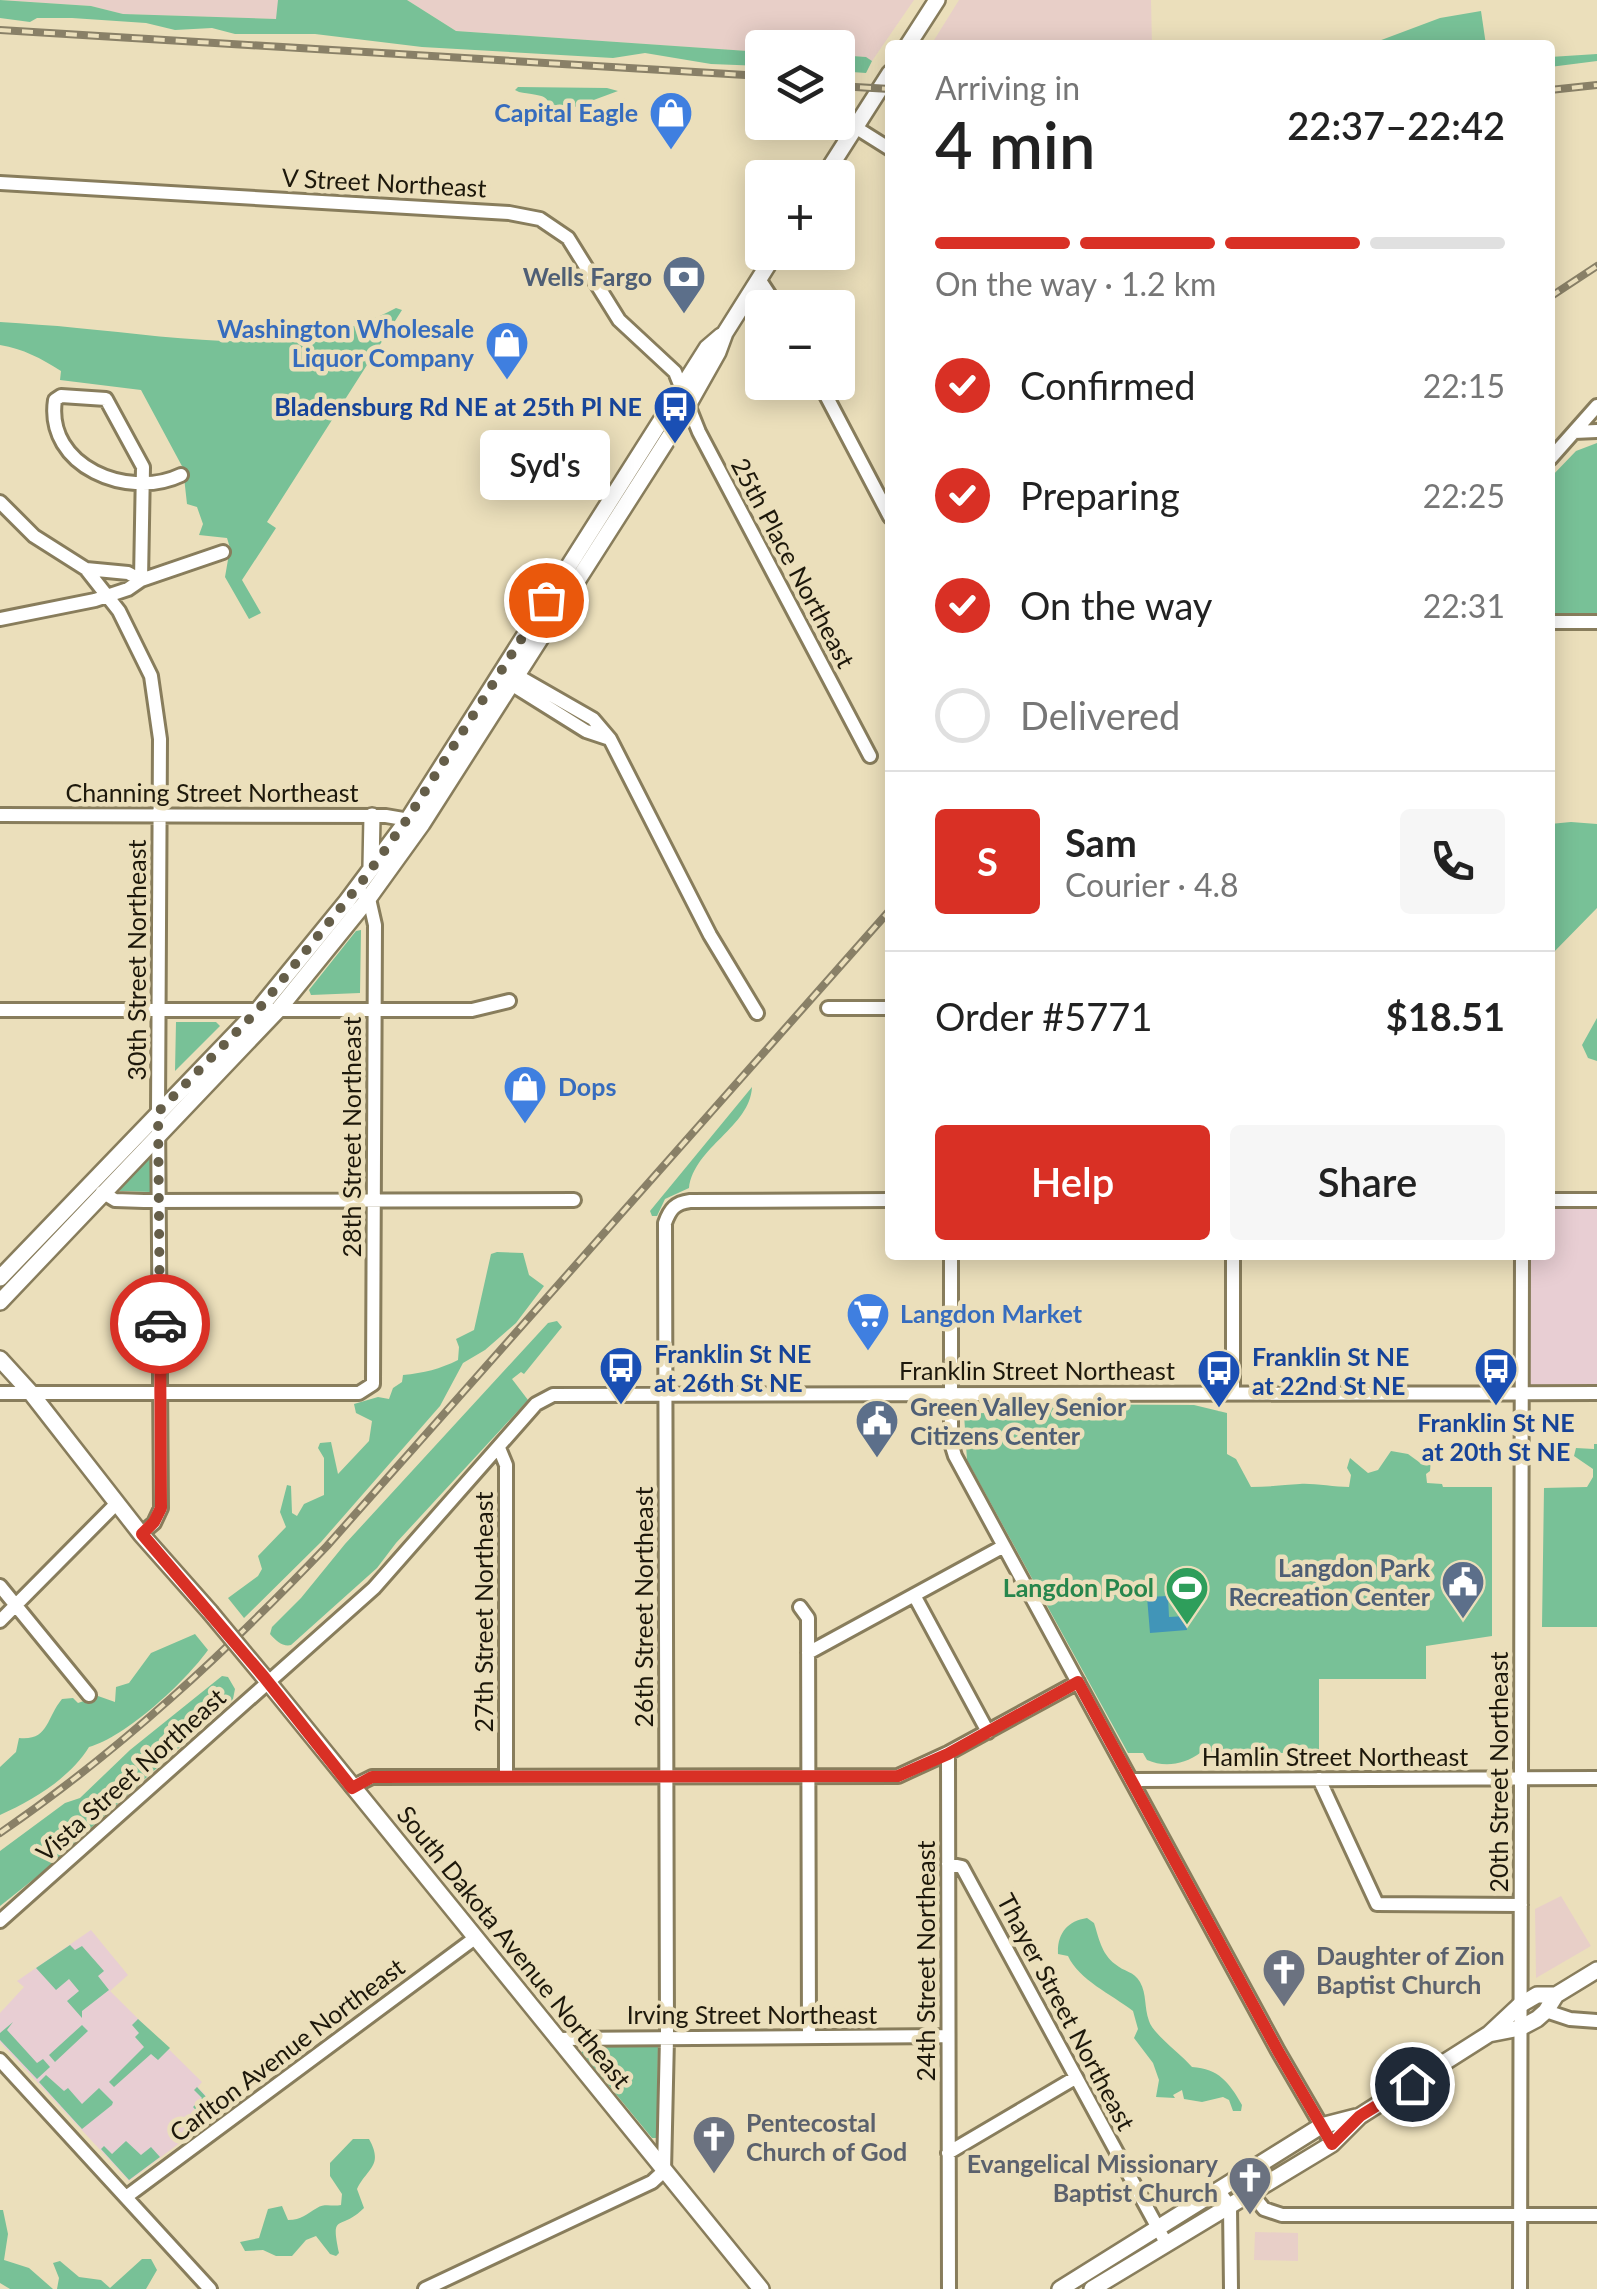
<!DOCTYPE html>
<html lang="en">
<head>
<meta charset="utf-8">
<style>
	body { margin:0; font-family:Lato,sans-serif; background:#f6f6f6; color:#222; height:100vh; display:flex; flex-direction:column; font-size:38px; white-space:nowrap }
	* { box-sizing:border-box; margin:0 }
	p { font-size:32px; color:#767676 }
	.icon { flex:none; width:55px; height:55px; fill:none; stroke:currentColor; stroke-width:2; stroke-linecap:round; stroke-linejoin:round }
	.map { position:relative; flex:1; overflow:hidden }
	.sheet { position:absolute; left:885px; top:40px; width:670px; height:1220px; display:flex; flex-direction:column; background:#fff; border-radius:10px; box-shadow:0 5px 25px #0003 }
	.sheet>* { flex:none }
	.tools { position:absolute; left:745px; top:30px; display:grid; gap:20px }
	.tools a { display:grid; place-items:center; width:110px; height:110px; border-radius:10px; background:#fff; box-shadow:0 5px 25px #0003; font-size:50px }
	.pin { position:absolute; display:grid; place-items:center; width:85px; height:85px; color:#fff; margin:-42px; border:5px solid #fff; border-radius:50%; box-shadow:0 2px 10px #0007 }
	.courier { position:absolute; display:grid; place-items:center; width:100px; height:100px; margin:-50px; border:8px solid #d93025; border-radius:50%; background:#fff; color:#222; box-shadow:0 2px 12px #0007 }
	.bubble { position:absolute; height:70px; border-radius:10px; background:#fff; box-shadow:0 5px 25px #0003; font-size:32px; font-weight:600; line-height:70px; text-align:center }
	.summary em { font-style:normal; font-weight:600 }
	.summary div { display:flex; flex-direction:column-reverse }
	.summary { display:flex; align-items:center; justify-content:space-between; height:170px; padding:0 50px }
	h1 { font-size:65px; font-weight:600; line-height:75px }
	.bar { display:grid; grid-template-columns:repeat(4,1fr); gap:15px 10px; align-content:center; height:120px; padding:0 50px }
	.bar i { height:12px; border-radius:8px; background:#e0e0e0 }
	.bar .selected { background:#d93025 }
	.bar p { grid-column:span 4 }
	.line { display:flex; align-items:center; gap:25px; padding:0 50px; border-top:2px solid #e0e0e0 }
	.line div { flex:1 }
	.round { display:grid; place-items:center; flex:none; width:105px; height:105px; border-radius:10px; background:#f6f6f6 }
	ol { padding:0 50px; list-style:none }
	li { display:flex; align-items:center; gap:30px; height:110px }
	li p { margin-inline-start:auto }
	li .icon { padding:10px; border-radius:50%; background:#d93025; color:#fff; stroke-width:4 }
	li:last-child { color:#767676 }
	li i { width:55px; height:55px; border:5px solid #e0e0e0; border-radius:50% }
	.primary-button { display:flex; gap:20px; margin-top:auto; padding:20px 50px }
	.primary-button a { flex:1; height:115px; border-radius:10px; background:#d93025; color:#fff; font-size:40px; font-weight:600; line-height:115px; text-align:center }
	.primary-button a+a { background:#f6f6f6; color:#222 }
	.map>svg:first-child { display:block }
	.commercial { fill:#e8cfc8 }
	.education { fill:#e8ced3 }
	.green { fill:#78c197 }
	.water { fill:#4195b8 }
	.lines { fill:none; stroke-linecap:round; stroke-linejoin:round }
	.minor-casing { stroke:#887d5c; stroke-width:18 }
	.major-casing { stroke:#887d5c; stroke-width:20 }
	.minor { stroke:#fff; stroke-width:12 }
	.major { stroke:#fff; stroke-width:15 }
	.rail-casing { stroke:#898067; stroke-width:8 }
	.rail { stroke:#ebdfbb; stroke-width:4; stroke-dasharray:11; stroke-linecap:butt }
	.major-bridge-casing { stroke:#887d5c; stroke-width:20; stroke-linecap:butt }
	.major-bridge { stroke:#fff; stroke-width:15 }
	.done { stroke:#655e49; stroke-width:10; stroke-dasharray:0 18 }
	.route { stroke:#d93025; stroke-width:12 }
	.labels { text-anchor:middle; stroke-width:9; stroke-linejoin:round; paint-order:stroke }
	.shop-label { font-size:25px; font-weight:bold; fill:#366cbe; stroke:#ebdfbb; text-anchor:end }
	.street-label { font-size:25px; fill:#1d180b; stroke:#ebdfbb }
	.service-label { font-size:25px; font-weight:bold; fill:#4e5e75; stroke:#ebdfbb; text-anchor:end }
	.transit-label { font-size:25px; font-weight:bold; fill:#164399; stroke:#ebdfbb; text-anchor:start }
	.leisure-label { font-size:25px; font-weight:bold; fill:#27864d; stroke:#ebdfbb; text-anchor:end }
	.worship-label { font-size:25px; font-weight:bold; fill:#5b616d; stroke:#ebdfbb; text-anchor:start }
</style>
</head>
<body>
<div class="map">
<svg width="1597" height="2289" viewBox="0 0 1597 2289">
	<rect width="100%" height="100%" fill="#ebdfbb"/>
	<path class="commercial" d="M4 0H278V16L276 19 123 14 91 6Z
		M407 0H914L872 61 866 57 838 55V48H762V52L456 31Z
		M959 0H1151L1152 45H931Z
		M1561 1896 1591 1946 1536 1978 1535 1909Z
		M1255 2232 1298 2233V2261L1254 2260Z"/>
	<path class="education" d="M1550 1208H1597V1386H1529L1528 1255H1550Z
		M91 1930 128 1975 110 1991 202 2082 198 2087 221 2112 129 2181 0 2042V2013L24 1987 17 1981Z"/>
	<path class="green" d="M0 0 91 6 123 14 276 19 278 0H407L456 31 762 52V66L711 64 645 53 613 58 422 47 315 34H235L212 28 175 30 146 23 72 18H37L30 22 0 18Z
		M1481 11 1486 45H1368L1440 18Z
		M1597 54V61L1550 67V57Z
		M838 55 866 57 872 61 866 73 838 71Z
		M518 87 607 88 618 91 572 108 547 125C553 93 547 97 519 92L515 90Z
		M396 308 402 310 267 522 276 528 242 580 261 613 249 619 225 577 230 548 227 538 199 535 203 524 197 507 187 504 183 468 141 390 60 380 61 371C40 358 24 349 0 345V322C26 324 51 325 77 328 181 337 299 361 396 308Z
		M1597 443V616H1550V478L1576 451Z
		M1571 822 1597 824V908L1550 956V824Z
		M361 930 360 993 311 995 309 990 356 931Z
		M1597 1018V1061L1588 1058 1582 1045Z
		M176 1022H216L220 1026 175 1071Z
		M752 1087C750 1127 694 1147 689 1188L665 1199 657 1216H652L650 1211Z
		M148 1158 153 1162 151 1192 120 1191V1185Z
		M497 1252 523 1253 529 1275 544 1286 516 1323 485 1350 463 1363 440 1406 321 1542 244 1618 228 1598 258 1576 262 1569 258 1556 286 1527 280 1512 287 1485 291 1486 292 1513 297 1516 304 1504 324 1495V1458L318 1448 320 1443 331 1442 338 1474 369 1441 372 1421 356 1413 354 1404 378 1397 389 1399 393 1388 402 1382 403 1375C424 1373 440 1369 458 1360L459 1347 456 1339 474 1330 491 1254Z
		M557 1321 562 1327 524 1374 521 1372 512 1379 528 1400 396 1543 377 1568 291 1645C283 1647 276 1641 270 1634L272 1627 301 1598 345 1544 548 1323Z
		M1018 1404 1194 1405 1227 1413V1454L1236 1459 1251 1487C1267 1487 1284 1485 1300 1484 1312 1483 1334 1487 1349 1487L1351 1475 1347 1468 1350 1458 1368 1473 1378 1470 1391 1451 1408 1454 1419 1462 1427 1453 1431 1459 1430 1471 1426 1474 1427 1483 1442 1484 1443 1487H1492V1636L1426 1646V1679H1319V1753H1200C1185 1764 1165 1768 1147 1760L1143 1753H1128L967 1460 964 1414 1004 1412 1005 1407Z
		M1594 1444H1597V1627H1542L1544 1488 1587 1487 1593 1477V1469L1574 1456 1576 1448 1594 1449Z
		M195 1634 208 1650C186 1681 126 1737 89 1747 69 1779 33 1800 0 1815V1767L16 1752 19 1738C49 1741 46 1718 62 1699L73 1698 78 1703 98 1696 115 1702 116 1687 129 1683 151 1653Z
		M222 1676 228 1677 235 1689 233 1699 39 1875 0 1906V1851L65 1803 80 1798 130 1750Z
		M1087 1918 1094 1923C1099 1938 1101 1953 1115 1964 1124 1972 1134 1971 1140 1982 1147 1995 1144 2007 1149 2021 1153 2034 1181 2054 1192 2067 1219 2069 1229 2082 1242 2105L1241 2111H1233L1229 2100 1223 2097 1202 2102 1184 2099 1182 2090 1173 2095 1175 2098 1156 2097 1159 2080 1153 2063 1134 2038 1138 2029 1133 2011C1111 1994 1079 1980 1068 1956L1058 1954C1057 1934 1067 1921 1087 1918Z
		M70 1945 75 1950 82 1946 104 1971 98 1976 109 1990 82 2011V2018L67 2001 79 1991 69 1979 56 1990 36 1968Z
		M138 2019 170 2048 158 2060 151 2054 114 2087 109 2082 144 2047 135 2037 139 2033 132 2025Z
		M13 2022 7 2030 37 2063 43 2059 50 2067 37 2079 0 2040V2033Z
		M82 2025 88 2031 55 2062 49 2055Z
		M581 2044H658L657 2138H652L582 2053Z
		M46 2075 64 2091 68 2088 82 2104 99 2088 113 2102 112 2105 82 2129 39 2082Z
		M197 2087 220 2112 207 2122 193 2107 202 2098 194 2090Z
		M353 2139H369C384 2166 367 2168 357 2189L364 2208C340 2232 330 2211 339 2253L336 2256 330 2254 316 2236 306 2240 292 2256H276L263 2250 245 2251 240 2242 259 2238 268 2209 282 2206 288 2220C302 2220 306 2214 317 2208 325 2203 332 2207 341 2205L342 2194 330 2176V2163Z
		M126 2141 141 2155 151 2147 160 2157 129 2180 101 2149 104 2146 112 2154Z
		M3 2210 8 2234 4 2260 29 2268 53 2289H10L0 2283V2210Z
		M142 2259H151L157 2270 146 2289H57L59 2278 53 2263 60 2261 79 2277 101 2280 110 2288Z"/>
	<path class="water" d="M1168 1596 1169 1617 1186 1616 1187 1630 1150 1633 1147 1597Z"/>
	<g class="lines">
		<defs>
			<path id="minor" d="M855 127 890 149
				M0 183 509 213 540 219 568 238 619 320 675 372 699 432 870 756
				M759 279 778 308
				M819 382 890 517
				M1574 432 1597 431
				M1550 459 1597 406
				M0 502 34 536 86 569 119 611 151 676 160 739 158 1113 161 1508 154 1523 141 1534
				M86 569 128 573 141 580
				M141 580 143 467 106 399 61 396 55 400C45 467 129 500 181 475
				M0 619 95 600 128 589 141 580 223 552
				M1550 622H1597
				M511 672 593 719 610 739 710 935 757 1013
				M503 679 586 731 607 738
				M0 815 386 816 415 821
				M828 1008H890
				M0 1010H472L509 1001
				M102 1192 115 1200 144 1201 574 1200
				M1550 1200H1597
				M951 1255V1443L955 1456 1278 2051 1332 2144
				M0 1393H359L373 1384 375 925 370 903 362 893
				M1233 1393V1255
				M499 1448 506 1465V1777
				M0 1586 89 1695
				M914 1595 988 1732
				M800 1607 808 1618 809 2037
				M0 1621 117 1503
				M808 1653 1004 1546
				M948 1753 949 2289
				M1319 1779 1377 1904 1521 1905
				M1133 1780 1597 1778
				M352 1787 372 1777 898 1776 948 1753 1078 1682
				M948 1864 962 1867 1166 2243
				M0 1921 374 1588 536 1404 553 1395 1597 1393
				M1546 2011 1570 2019 1597 2021
				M557 2039 948 2036
				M0 2060 210 2289
				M948 2153 1075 2078
				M1219 2191 1230 2207 1231 2289
				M1251 2193 1264 2209 1282 2215H1597
				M126 2197 475 1938
				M425 2289 652 2182 664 2171 667 2038 665 1223C670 1209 675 1203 690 1201L890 1200
				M1520 2289 1522 1255"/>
			<path id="major" d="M908 45 937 0
				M823 178 890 73
				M371 867 372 816
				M0 1278 258 1010 347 901 409 818 707 348 721 336
				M0 1302 278 1010 368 899 422 824 678 423 718 352 725 333 776 252
				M0 1359 31 1393 141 1534 210 1612
				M264 1677 761 2289
				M1489 2034 1520 2028 1537 2019 1546 2011 1556 1995 1597 1970
				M1060 2289 1321 2126 1356 2117
				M1092 2289 1332 2144 1360 2116 1489 2034 1520 2005 1537 1995H1556"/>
		</defs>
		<use href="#minor" class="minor-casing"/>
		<use href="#major" class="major-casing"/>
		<use href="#minor" class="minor"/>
		<use href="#major" class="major"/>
		<defs>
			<path id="rail" d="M0 30 762 76
				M838 86 890 89
				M1550 90 1597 85
				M1550 297 1597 266
				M0 1833C121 1750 226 1652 327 1546L890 910"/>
		</defs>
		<use href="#rail" class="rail-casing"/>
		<use href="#rail" class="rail"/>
		<defs>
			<path id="major-bridge" d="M210 1612 264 1677"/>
		</defs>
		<use href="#major-bridge" class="major-bridge-casing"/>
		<use href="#major-bridge" class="major-bridge"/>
	</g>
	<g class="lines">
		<path class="done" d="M160 1324 158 1112 258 1010 364 879 408 818 546 600"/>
		<path class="route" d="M160 1324 161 1508 154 1522 142 1534 264 1677 352 1788 372 1777 898 1776 948 1754 1078 1682 1278 2051 1332 2144 1360 2116 1412 2084"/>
	</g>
	<defs>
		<symbol id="shop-pin" viewBox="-11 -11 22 30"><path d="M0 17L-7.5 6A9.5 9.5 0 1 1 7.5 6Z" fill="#3f7fe0" stroke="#ebdfbb"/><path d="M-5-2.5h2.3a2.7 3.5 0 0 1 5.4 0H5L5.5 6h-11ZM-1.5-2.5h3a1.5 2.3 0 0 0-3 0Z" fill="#fff"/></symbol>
		<symbol id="bank-pin" viewBox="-11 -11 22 30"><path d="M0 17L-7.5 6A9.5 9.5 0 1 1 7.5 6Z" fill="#5c6f8a" stroke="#ebdfbb"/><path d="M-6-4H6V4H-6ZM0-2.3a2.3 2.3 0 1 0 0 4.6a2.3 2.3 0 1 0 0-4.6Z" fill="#fff"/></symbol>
		<symbol id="bus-pin" viewBox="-11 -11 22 30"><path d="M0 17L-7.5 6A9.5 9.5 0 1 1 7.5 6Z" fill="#1a4fb4" stroke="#ebdfbb"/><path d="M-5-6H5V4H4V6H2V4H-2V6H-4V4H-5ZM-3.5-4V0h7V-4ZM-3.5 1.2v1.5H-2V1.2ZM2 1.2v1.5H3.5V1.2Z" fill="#fff"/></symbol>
		<symbol id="supermarket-pin" viewBox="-11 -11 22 30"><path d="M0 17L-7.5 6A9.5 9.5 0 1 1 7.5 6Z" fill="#3f7fe0" stroke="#ebdfbb"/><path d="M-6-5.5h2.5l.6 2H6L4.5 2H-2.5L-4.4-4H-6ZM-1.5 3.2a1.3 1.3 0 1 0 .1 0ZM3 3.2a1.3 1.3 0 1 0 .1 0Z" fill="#fff"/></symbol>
		<symbol id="civic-pin" viewBox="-11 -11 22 30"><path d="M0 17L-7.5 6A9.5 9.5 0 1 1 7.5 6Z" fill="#5c6f8a" stroke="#ebdfbb"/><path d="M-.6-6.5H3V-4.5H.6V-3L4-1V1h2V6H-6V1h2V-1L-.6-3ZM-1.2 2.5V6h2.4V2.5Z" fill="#fff"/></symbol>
		<symbol id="stadium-pin" viewBox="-11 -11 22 30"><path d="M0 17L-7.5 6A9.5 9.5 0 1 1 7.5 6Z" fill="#2e9e5b" stroke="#ebdfbb"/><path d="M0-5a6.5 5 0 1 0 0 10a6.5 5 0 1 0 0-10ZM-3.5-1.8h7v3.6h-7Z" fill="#fff"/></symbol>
		<symbol id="church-pin" viewBox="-11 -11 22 30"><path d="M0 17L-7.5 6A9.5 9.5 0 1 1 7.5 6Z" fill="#6b7280" stroke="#ebdfbb"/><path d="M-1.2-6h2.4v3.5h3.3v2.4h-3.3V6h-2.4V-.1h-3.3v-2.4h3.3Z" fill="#fff"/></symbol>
	</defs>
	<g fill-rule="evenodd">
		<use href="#shop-pin" x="646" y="88" width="50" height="68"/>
		<use href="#bank-pin" x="659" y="252" width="50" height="68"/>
		<use href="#shop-pin" x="482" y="318" width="50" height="68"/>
		<use href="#bus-pin" x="650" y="382" width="50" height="68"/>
		<use href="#shop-pin" x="500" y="1062" width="50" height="68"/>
		<use href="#supermarket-pin" x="843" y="1289" width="50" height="68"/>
		<use href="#bus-pin" x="596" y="1343" width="50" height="68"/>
		<use href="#bus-pin" x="1471" y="1344" width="50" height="68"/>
		<use href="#bus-pin" x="1194" y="1346" width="50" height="68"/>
		<use href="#civic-pin" x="852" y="1396" width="50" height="68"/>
		<use href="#civic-pin" x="1438" y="1557" width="50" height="68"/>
		<use href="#stadium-pin" x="1162" y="1563" width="50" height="68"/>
		<use href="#church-pin" x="1259" y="1945" width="50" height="68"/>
		<use href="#church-pin" x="689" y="2112" width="50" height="68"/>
		<use href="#church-pin" x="1225" y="2153" width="50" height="68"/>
	</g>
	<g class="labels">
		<g class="shop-label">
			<text x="638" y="122">Capital Eagle</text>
			<text x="474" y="338">Washington Wholesale<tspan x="474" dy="29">Liquor Company</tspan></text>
			<text x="558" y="1096" text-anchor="start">Dops</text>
			<text x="900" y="1323" text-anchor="start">Langdon Market</text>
		</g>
		<g class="street-label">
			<text transform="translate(384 183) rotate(3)" y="9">V Street Northeast</text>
			<text transform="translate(793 563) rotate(62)" y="9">25th Place Northeast</text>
			<text x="212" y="802">Channing Street Northeast</text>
			<text transform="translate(137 960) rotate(-90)" y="9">30th Street Northeast</text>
			<text transform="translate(352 1137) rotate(-90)" y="9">28th Street Northeast</text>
			<text x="1037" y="1380">Franklin Street Northeast</text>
			<text transform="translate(644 1607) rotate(-90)" y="9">26th Street Northeast</text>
			<text transform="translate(484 1612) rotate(-90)" y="9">27th Street Northeast</text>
			<text x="1335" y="1766">Hamlin Street Northeast</text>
			<text transform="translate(1499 1772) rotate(-90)" y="9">20th Street Northeast</text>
			<text transform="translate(131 1775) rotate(-42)" y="9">Vista Street Northeast</text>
			<text transform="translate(514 1947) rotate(51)" y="9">South Dakota Avenue Northeast</text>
			<text transform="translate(926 1961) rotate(-90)" y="9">24th Street Northeast</text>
			<text transform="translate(1066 2012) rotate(62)" y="9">Thayer Street Northeast</text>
			<text x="752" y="2024">Irving Street Northeast</text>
			<text transform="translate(287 2050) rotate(-37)" y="9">Carlton Avenue Northeast</text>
		</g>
		<g class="service-label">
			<text x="652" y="286">Wells Fargo</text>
			<text x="910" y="1416" text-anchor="start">Green Valley Senior<tspan x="910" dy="29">Citizens Center</tspan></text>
			<text x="1430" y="1577">Langdon Park<tspan x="1430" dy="29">Recreation Center</tspan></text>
		</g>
		<g class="transit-label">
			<text x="642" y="416" text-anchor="end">Bladensburg Rd NE at 25th Pl NE</text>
			<text x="654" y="1363">Franklin St NE<tspan x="654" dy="29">at 26th St NE</tspan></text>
			<text x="1252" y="1366">Franklin St NE<tspan x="1252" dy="29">at 22nd St NE</tspan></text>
			<text x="1496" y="1432" text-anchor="middle">Franklin St NE<tspan x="1496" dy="29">at 20th St NE</tspan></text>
		</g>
		<g class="leisure-label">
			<text x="1154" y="1597">Langdon Pool</text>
		</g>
		<g class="worship-label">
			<text x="1316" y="1965">Daughter of Zion<tspan x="1316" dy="29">Baptist Church</tspan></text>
			<text x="746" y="2132">Pentecostal<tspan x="746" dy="29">Church of God</tspan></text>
			<text x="1218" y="2173" text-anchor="end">Evangelical Missionary<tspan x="1218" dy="29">Baptist Church</tspan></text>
		</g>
	</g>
</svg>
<div class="tools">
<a><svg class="icon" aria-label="layers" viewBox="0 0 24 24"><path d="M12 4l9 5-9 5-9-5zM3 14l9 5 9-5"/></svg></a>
<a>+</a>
<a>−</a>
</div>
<div class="pin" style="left:546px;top:600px;background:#ea580c"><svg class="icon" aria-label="bag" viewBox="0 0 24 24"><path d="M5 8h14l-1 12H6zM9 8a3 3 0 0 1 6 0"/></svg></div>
<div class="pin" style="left:1412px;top:2084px;background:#1f2937"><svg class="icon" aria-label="home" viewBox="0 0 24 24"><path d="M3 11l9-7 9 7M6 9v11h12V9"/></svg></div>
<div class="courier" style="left:160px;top:1324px"><svg class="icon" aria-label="car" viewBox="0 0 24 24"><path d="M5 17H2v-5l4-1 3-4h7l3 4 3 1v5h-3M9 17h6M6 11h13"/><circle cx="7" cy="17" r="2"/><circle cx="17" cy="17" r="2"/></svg></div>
<div class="bubble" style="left:480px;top:430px;width:130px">Syd's</div>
<section class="sheet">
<div class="summary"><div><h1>4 min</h1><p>Arriving in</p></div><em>22:37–22:42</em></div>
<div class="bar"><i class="selected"></i><i class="selected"></i><i class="selected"></i><i></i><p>On the way · 1.2 km</p></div>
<ol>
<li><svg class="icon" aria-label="check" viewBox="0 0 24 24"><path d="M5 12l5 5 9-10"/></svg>Confirmed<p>22:15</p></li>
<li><svg class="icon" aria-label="check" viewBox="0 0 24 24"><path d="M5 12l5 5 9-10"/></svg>Preparing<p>22:25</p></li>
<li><svg class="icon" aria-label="check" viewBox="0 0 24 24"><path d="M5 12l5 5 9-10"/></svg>On the way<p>22:31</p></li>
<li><i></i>Delivered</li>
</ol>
<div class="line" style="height:180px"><b class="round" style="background:#d93025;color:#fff">S</b><div><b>Sam</b><p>Courier · 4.8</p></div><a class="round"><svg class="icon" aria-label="phone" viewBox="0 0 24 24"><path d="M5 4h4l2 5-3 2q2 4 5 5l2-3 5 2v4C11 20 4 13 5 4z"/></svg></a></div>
<div class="line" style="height:130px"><div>Order #5771</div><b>$18.51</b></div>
<div class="primary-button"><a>Help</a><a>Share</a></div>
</section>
</div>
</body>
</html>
